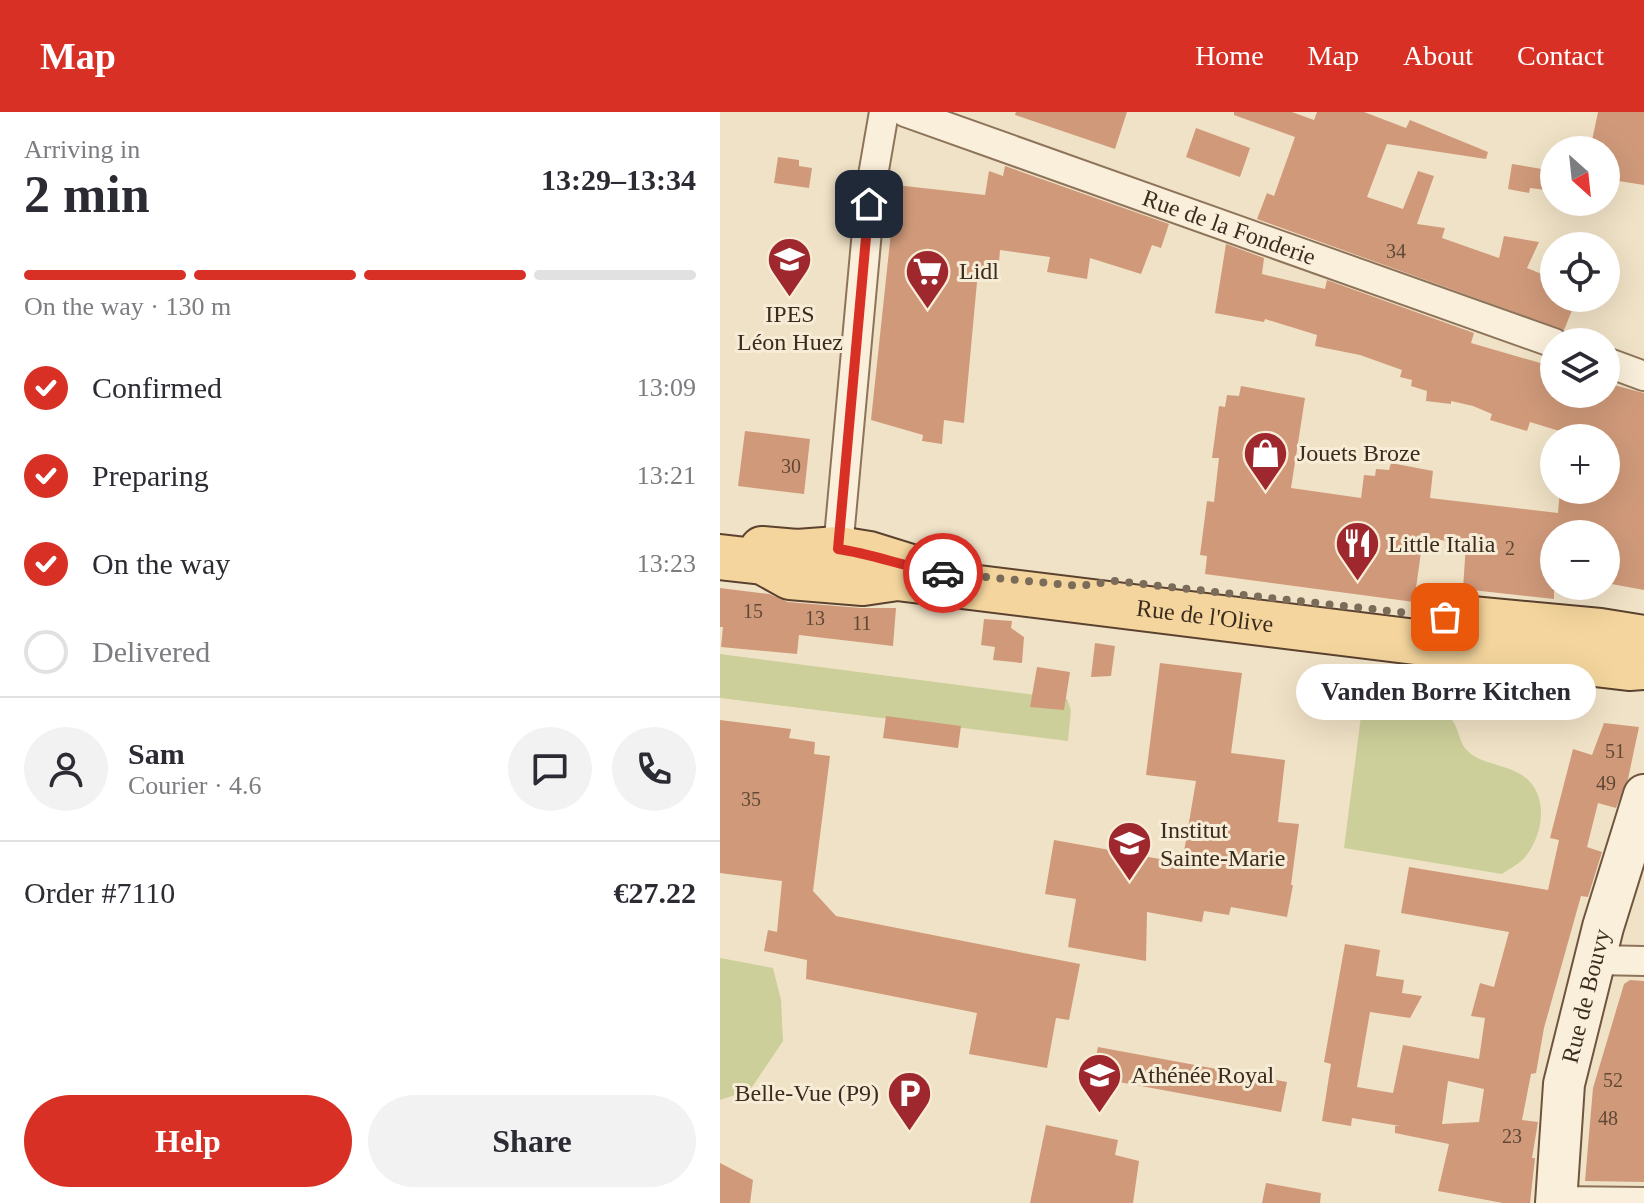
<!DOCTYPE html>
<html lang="en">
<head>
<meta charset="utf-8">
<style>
	body { margin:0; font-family:"Times New Roman",serif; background:#f2f2f3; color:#2b2b33; height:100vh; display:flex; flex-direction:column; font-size:30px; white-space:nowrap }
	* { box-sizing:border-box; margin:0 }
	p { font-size:26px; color:#7c7c81 }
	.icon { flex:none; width:44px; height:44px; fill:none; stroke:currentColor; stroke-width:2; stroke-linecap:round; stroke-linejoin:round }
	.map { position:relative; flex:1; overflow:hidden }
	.drawer { display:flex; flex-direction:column; background:#fff; width:720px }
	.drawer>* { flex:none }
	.needle { width:52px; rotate:153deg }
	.tools { position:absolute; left:820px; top:24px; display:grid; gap:16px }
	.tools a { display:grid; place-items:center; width:80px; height:80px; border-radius:50%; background:#fff; box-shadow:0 8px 32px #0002; font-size:40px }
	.pin { position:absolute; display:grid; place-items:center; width:68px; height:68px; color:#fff; margin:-34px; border-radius:16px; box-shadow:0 4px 12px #0006 }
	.courier { position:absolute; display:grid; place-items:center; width:80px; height:80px; margin:-40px; border:6px solid #d93025; border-radius:50%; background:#fff; color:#222; box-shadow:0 2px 10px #0007 }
	.bubble { position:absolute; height:56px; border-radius:28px; background:#fff; box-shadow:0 8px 32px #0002; font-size:26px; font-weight:700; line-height:56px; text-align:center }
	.overview em { font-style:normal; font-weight:700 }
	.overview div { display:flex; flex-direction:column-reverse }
	.overview { display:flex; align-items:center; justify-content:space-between; height:136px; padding:0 24px }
	h1 { font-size:52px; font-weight:700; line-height:60px }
	.bar { display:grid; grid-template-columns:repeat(4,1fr); gap:12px 8px; align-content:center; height:96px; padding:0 24px }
	.bar i { height:10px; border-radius:6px; background:#e1e1e2 }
	.bar .selected { background:#d93025 }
	.bar p { grid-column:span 4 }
	.line { display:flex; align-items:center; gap:20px; padding:0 24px; border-top:2px solid #e1e1e2 }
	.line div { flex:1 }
	.round { display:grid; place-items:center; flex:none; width:84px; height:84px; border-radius:42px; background:#f2f2f3 }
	ol { padding:0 24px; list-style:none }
	li { display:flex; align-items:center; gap:24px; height:88px }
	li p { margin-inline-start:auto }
	li .icon { padding:8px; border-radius:50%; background:#d93025; color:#fff; stroke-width:4 }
	li:last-child { color:#7c7c81 }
	li i { width:44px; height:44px; border:4px solid #e1e1e2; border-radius:50% }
	.action { display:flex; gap:16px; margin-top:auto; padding:16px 24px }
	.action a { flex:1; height:92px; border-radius:48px; background:#d93025; color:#fff; font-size:32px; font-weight:700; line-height:92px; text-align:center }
	.action a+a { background:#f2f2f3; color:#2b2b33 }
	header { display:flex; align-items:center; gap:48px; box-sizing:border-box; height:112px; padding:0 40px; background:#d93025; color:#fff }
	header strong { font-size:38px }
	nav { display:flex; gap:44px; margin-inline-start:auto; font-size:28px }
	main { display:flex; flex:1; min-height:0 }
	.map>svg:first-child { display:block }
	.green { fill:#cccf99 }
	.building { fill:#d09a7a; fill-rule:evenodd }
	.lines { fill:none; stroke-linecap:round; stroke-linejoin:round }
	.street-casing { stroke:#8d735a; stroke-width:32 }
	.secondary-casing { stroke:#6f543e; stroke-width:44 }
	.primary-casing { stroke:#5b412f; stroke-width:48 }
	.street { stroke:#faefda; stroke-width:28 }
	.secondary { stroke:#faefda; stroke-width:40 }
	.primary { stroke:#f4d59d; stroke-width:44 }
	.done { stroke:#7b6c59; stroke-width:8; stroke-dasharray:0 14.4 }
	.route { stroke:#d93025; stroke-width:10 }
	.labels { text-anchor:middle; stroke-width:6; stroke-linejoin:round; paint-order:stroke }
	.number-label { font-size:20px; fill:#614836 }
	.street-label { font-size:24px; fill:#3c2c1f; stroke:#f7ecd6 }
	.poi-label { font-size:24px; fill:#3c2c1f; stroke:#f7ecd6; text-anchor:start }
</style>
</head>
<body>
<header>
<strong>Map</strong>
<nav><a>Home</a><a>Map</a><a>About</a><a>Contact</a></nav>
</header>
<main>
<section class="drawer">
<div class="overview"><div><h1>2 min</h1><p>Arriving in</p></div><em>13:29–13:34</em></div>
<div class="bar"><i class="selected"></i><i class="selected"></i><i class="selected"></i><i></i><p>On the way · 130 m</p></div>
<ol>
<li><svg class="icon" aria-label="check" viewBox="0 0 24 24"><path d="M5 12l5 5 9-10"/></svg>Confirmed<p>13:09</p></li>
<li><svg class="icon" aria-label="check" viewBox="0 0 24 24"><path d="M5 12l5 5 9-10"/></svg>Preparing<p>13:21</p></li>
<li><svg class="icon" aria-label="check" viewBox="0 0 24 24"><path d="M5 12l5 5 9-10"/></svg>On the way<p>13:23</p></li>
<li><i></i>Delivered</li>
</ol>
<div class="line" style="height:144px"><a class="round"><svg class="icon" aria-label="person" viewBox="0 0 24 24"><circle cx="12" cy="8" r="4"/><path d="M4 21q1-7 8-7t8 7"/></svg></a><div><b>Sam</b><p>Courier · 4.6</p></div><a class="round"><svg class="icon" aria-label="chat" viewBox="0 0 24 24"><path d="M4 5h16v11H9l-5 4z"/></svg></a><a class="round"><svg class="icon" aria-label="phone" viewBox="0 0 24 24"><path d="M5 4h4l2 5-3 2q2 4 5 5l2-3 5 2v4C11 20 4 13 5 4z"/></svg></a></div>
<div class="line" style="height:104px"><div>Order #7110</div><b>€27.22</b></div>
<div class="action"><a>Help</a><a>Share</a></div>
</section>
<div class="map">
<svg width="924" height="1091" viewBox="0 0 924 1091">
	<rect width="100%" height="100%" fill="#f0e2c6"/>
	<path class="green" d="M0 542 347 587 351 598 348 629 0 586Z
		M655 576C680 580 717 585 732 608 742 622 737 633 754 644 770 654 796 654 810 670 828 690 822 723 806 744 801 751 789 757 782 762L624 736 644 581Z
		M0 846 53 856 61 888 63 929 30 978 0 988Z"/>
	<path class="building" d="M296 0H407L395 37 295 3Z
		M514 0H572L594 8 597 0H644L686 16 690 8 768 40 766 47 667 32 647 85 683 97 698 59 714 64 697 112 725 116 722 126 779 146 784 124 819 130 807 156 834 167V186H857L844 218 537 107 547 81 554 84 575 25 514 3Z
		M878 0H924V73L886 67V38H870Z
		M476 16 530 36 520 65 466 45Z
		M58 45 79 48V54L92 56 89 76 54 71Z
		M792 52 834 59V79L810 76 809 81 788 77Z
		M285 54 449 112 441 136 432 133 421 162 370 146 367 167 327 160 330 145 280 138 278 162 258 159 244 311 224 308 222 332 202 329 203 323 151 308 176 73 265 83 269 59 283 64Z
		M506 132 544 146 542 162 605 177 607 168 754 221 751 231 834 255V282H886V271L924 281V478L886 471V422H834V487L743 477 746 431 703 426 694 490 485 462 487 444 480 443 487 389 494 390 499 346H492L499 294 505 295 507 283 519 284 521 274 585 286 571 376 641 386 644 363 655 364 656 357 669 358 671 351 713 359 710 386 838 401 840 378H886V326H862L810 310 807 319 770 308 772 302 753 294 731 289V292L706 289 707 279 691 274 692 268 680 265 682 258 640 243 595 234 597 223 545 207 544 210 495 201Z
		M25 319 90 327 84 382 18 374Z
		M0 476 49 482 68 490 141 496H176L173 534 79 523 77 542 1 535 3 515H0Z
		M264 507 292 509 291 516 304 525 302 551 273 548 275 535 261 533Z
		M375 531 395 534 391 564 371 565Z
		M440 551 522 561 511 641 565 648 558 710 579 712 571 773H573L567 805 511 795 509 803 484 799 482 810 427 800 426 849 348 835 356 787 325 782 334 728 462 751 476 669 426 663Z
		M317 555 350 560 344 598 310 595Z
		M166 604 241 614 238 636 163 626Z
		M0 608 71 617 69 626 95 630 94 642 110 644 93 779 116 804 360 852 349 908 336 906 327 956 249 942 257 901 86 867 87 848 44 839 48 818 57 820 62 769 0 761Z
		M884 611 919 615 908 667 896 696 878 691 867 735 882 740 868 785 861 784 824 916 816 961 811 962 802 1008 818 1010 812 1046H815L810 1091H783L718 1079 729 1032 675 1021V1014H680L632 1006 631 1014 602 1009 611 952 604 950 625 832 660 838 656 864 684 868 682 881 702 884 690 906 650 900 637 975 673 981 683 933 759 947 765 906 751 904 760 871 774 875 789 820 681 801 689 755 828 778 839 728 830 726 853 637 872 643ZM728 969 764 977 759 1010 722 1012Z
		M910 868 924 869V1070L865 1069 873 976 904 872Z
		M378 935 567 970 561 1000 372 965Z
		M326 1013 398 1028 395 1043 419 1049 413 1091H310Z
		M0 1051 33 1068 30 1091H0Z
		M546 1071 601 1081 600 1091H542Z"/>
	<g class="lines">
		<defs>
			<g id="street">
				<path id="s1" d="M185 0 834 231"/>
				<path d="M886 250 924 264"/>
				<path d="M108 448 118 437 151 75 164 0"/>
				<path d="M876 848 924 849"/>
				<path d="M836 1089 924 1090"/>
			</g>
			<g id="secondary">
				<path id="s2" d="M836 1091 844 972 883 815 924 683"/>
			</g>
			<g id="primary">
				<path d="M42 437 77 440 118 437 149 442 194 456"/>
				<path id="s3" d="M0 445 43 450 70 465 143 471 177 466 858 550 909 556 924 555"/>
				<path d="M751 507 880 519 924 526"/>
			</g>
		</defs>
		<use href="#street" class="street-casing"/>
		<use href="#secondary" class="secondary-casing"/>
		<use href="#primary" class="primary-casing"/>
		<use href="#street" class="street"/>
		<use href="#secondary" class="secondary"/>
		<use href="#primary" class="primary"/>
	</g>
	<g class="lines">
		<path class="done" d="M223 461 359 474 395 469 725 505"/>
		<path class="route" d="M149 92 118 437C154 442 187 456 223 461"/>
	</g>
	<defs>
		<symbol id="school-pin" viewBox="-11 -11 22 30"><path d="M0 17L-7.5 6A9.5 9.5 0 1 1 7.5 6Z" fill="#9f282e" stroke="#f7ecd6"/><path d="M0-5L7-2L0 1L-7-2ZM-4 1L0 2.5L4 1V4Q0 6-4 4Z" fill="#fff"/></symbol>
		<symbol id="supermarket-pin" viewBox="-11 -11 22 30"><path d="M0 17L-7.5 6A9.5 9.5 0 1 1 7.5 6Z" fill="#9f282e" stroke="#f7ecd6"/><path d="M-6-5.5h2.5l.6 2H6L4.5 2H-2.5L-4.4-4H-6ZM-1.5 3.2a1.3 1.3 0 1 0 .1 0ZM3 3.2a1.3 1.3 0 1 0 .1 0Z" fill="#fff"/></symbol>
		<symbol id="shop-pin" viewBox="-11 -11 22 30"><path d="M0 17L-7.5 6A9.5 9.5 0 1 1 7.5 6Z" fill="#9f282e" stroke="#f7ecd6"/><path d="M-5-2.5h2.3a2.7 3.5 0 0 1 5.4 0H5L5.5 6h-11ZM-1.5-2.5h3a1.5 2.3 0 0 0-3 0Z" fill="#fff"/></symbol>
		<symbol id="restaurant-pin" viewBox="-11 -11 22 30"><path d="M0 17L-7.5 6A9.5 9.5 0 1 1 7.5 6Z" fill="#9f282e" stroke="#f7ecd6"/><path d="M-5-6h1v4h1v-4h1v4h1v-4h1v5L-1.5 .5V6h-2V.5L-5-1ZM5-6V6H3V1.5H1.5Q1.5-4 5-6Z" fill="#fff"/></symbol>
		<symbol id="parking-pin" viewBox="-11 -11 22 30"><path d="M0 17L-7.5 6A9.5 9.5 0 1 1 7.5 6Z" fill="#9f282e" stroke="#f7ecd6"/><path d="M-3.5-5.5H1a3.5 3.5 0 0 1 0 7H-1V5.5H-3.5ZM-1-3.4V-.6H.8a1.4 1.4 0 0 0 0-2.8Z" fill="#fff"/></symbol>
	</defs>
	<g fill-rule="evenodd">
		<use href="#school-pin" x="44" y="122" width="51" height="69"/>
		<use href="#supermarket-pin" x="182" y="134" width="51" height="69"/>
		<use href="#shop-pin" x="520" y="316" width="51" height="69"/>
		<use href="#restaurant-pin" x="612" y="406" width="51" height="69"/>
		<use href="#school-pin" x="384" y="706" width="51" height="69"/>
		<use href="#school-pin" x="354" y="938" width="51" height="69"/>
		<use href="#parking-pin" x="164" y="956" width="51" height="69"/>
	</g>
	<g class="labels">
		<g class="number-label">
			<text x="676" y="146">34</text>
			<text x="71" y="361">30</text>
			<text x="790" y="443">2</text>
			<text x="33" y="506">15</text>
			<text x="95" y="513">13</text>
			<text x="142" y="518">11</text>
			<text x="895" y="646">51</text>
			<text x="886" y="678">49</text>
			<text x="31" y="694">35</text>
			<text x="893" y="975">52</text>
			<text x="888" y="1013">48</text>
			<text x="792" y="1031">23</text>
		</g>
		<g class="street-label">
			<text dy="8" stroke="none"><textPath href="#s1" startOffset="344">Rue de la Fonderie</textPath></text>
			<text dy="8" stroke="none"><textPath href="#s3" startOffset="492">Rue de l'Olive</textPath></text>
			<text dy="8" stroke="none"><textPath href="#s2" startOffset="210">Rue de Bouvy</textPath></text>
		</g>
		<g class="poi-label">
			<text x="239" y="167">Lidl</text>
			<text x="70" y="210" text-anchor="middle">IPES<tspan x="70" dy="28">Léon Huez</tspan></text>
			<text x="577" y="349">Jouets Broze</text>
			<text x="668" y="440">Little Italia</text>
			<text x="440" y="726">Institut<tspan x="440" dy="28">Sainte-Marie</tspan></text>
			<text x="411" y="971">Athénée Royal</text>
			<text x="159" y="989" text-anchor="end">Belle-Vue (P9)</text>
		</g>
	</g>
</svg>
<div class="tools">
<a><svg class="needle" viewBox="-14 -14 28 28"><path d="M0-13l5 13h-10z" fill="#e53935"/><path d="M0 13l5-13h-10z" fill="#7c7c81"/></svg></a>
<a><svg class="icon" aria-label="locate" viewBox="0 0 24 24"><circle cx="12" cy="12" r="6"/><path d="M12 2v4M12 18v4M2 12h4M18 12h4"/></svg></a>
<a><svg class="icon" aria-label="layers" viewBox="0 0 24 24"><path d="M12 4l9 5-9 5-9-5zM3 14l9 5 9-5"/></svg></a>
<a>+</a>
<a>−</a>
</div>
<div class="pin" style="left:725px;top:505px;background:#ea580c"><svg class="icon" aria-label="bag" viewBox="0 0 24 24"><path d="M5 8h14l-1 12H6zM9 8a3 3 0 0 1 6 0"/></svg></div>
<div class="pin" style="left:149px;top:92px;background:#1f2937"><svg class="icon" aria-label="home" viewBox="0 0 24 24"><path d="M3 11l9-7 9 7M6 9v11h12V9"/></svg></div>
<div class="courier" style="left:223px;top:461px"><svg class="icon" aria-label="car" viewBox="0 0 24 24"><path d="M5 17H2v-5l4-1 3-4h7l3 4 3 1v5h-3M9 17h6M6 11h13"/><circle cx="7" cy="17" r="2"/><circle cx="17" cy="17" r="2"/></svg></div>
<div class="bubble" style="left:576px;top:552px;width:300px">Vanden Borre Kitchen</div>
</div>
</main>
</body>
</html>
